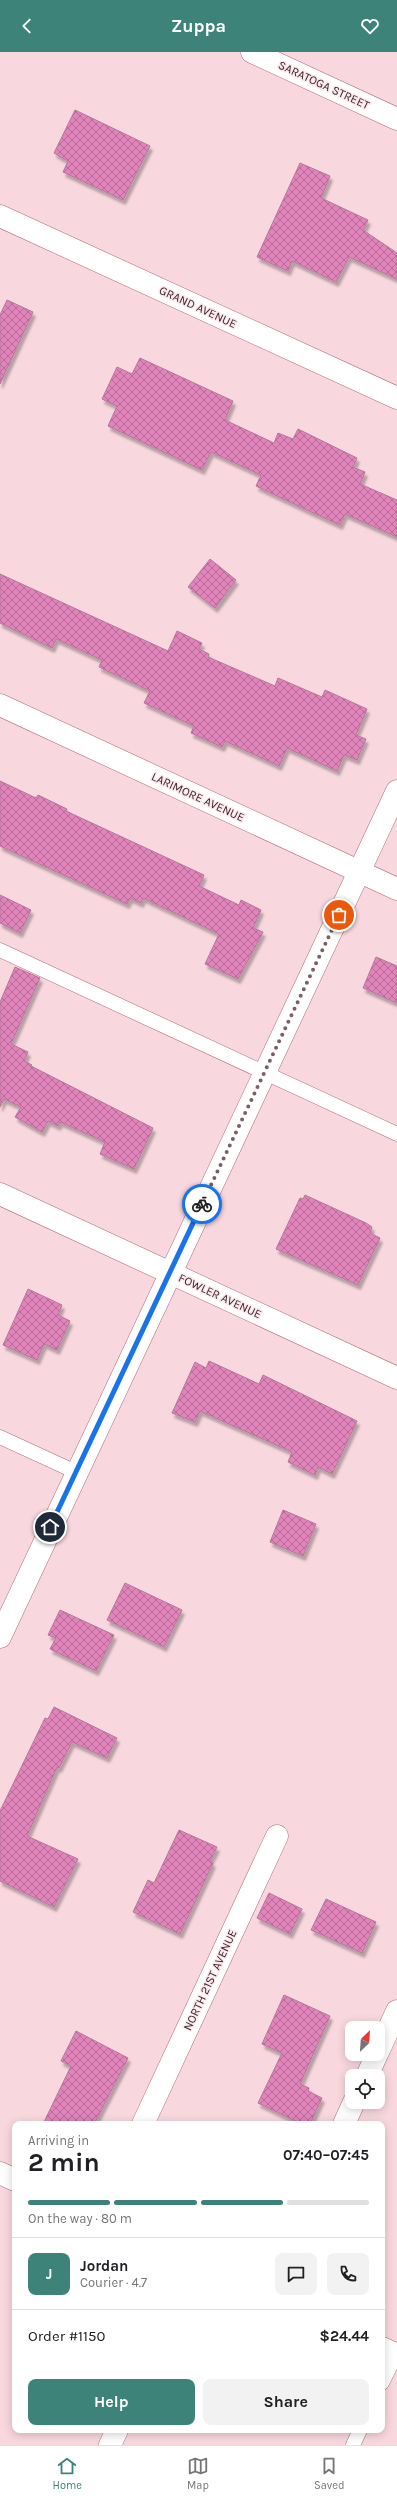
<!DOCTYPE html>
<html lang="en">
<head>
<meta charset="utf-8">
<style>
	body { margin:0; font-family:Karla,sans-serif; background:#f2f2f2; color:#202124; height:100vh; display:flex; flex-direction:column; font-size:15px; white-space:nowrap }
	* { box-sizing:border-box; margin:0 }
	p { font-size:13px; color:#757577 }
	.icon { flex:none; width:22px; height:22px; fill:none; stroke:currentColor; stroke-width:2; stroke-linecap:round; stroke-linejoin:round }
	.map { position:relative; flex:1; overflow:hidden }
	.panel { position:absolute; left:12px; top:2069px; width:373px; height:312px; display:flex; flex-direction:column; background:#fff; border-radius:8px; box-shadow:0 2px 10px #0003 }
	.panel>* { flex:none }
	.needle { width:26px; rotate:25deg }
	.controls { position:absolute; left:345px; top:1969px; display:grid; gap:8px }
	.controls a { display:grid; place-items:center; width:40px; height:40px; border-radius:8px; background:#fff; box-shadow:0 2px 10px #0003; font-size:20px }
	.pin { position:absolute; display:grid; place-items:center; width:34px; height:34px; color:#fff; margin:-17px; border:2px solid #fff; border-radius:50%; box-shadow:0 1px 4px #0007 }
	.courier { position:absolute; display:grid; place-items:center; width:40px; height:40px; margin:-20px; border:3px solid #1a73e8; border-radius:50%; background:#fff; color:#222; box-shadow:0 1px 5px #0007 }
	.overview em { font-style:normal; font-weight:700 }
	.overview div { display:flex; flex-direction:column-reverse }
	.overview { display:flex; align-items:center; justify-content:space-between; height:68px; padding:0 16px }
	h1 { font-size:26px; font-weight:700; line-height:30px }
	.bar { display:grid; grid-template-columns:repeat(4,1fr); gap:6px 4px; align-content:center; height:48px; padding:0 16px }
	.bar i { height:5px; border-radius:3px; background:#e0e0e0 }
	.bar .on { background:#3d837a }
	.bar p { grid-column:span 4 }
	.line { display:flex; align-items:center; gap:10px; padding:0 16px; border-top:1px solid #e0e0e0 }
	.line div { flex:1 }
	.round { display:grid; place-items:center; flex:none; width:42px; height:42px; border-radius:8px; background:#f2f2f2 }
	.cta { display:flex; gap:8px; margin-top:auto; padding:8px 16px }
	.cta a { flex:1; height:46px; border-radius:8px; background:#3d837a; color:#fff; font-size:16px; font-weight:700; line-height:46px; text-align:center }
	.cta a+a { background:#f2f2f2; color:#202124 }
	header { display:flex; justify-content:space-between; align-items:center; height:52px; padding:0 16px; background:#3d837a; color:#fff; font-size:18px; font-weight:700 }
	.dock { display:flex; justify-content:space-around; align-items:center; height:56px; border-top:1px solid #e0e0e0; background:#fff; font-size:11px; color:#757577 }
	.dock a { display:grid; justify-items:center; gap:2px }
	.dock .on { color:#3d837a }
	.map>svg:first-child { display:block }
	.building { fill:url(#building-cross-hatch); stroke:#b47699; filter:url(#shadow) }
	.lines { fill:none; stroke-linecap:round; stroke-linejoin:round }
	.lane-casing { stroke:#b06b7c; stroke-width:15 }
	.street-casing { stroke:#b06b7c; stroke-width:23 }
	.secondary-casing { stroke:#b06b7c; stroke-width:23 }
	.lane { stroke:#fff; stroke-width:14 }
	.street { stroke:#fff; stroke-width:22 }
	.secondary { stroke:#fff; stroke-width:22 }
	.done { stroke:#7c5e65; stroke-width:4; stroke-dasharray:0 7.2 }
	.route { stroke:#1a73e8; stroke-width:5 }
	.labels { text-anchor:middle; stroke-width:3; stroke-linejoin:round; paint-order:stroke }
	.street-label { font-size:12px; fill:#3a1d24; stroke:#faeaed }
</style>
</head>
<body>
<header><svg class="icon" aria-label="back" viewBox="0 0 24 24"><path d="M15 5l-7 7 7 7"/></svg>Zuppa<svg class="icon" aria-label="heart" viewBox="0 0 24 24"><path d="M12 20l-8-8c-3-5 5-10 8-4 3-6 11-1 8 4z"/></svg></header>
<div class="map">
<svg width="397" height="2393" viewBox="0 0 397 2393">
	<defs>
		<pattern id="building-cross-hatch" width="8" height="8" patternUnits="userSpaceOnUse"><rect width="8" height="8" fill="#e284bc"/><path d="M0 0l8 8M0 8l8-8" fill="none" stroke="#b86b99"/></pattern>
		<filter id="shadow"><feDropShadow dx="2.5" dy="4.5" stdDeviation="1" flood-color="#0004"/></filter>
	</defs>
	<rect width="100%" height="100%" fill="#f8d8de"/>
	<path class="building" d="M75 58 150 94 123 148 63 120 68 109 54 101Z
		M300 111 330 124 321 146 368 168 363 178 397 201V227L349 205 336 230 292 209 288 219 257 205Z
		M7 248 33 260 0 332V263Z
		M140 306 233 349 225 368 274 391 278 381 293 387 298 377 357 406 353 415 365 420 360 432 397 448V485L345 462 340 473 307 458 256 434 261 423 211 400 202 418 108 374 117 354 102 347 117 315 132 322Z
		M210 507 236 528 215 556 188 535Z
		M0 522 168 599 177 579 202 591 199 597 209 602 208 605 275 634 278 626 322 645 325 638 367 657 356 683 366 687 357 708 344 703 337 719 287 696 279 714 225 689 222 695 191 681 194 674 144 651 150 639 99 615 102 608 56 587 52 596 0 571Z
		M0 729 36 746 38 743 67 757 66 759 204 823 199 834 239 853 241 848 261 858 253 876 263 880 238 927 205 912 219 882 143 846 141 851 130 846 127 852 0 794Z
		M0 843 31 858 20 881 0 871Z
		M376 905 397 914V951L363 936Z
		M15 915 40 926 11 992 28 1000 24 1009 32 1013 31 1014 153 1076 134 1117 100 1102 105 1090 60 1070 58 1074 48 1069 42 1080 15 1065 21 1055 4 1047 0 1055V950Z
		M305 1143 366 1171 372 1175 370 1181 380 1186 358 1233 276 1197 300 1146 303 1147Z
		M28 1237 62 1253 58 1263 70 1269 57 1298 44 1292 37 1308 3 1293Z
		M209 1309 259 1332 263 1323 357 1369 332 1422 318 1415 315 1423 288 1410 292 1400 200 1359 195 1370 172 1361 195 1310 206 1316Z
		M283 1458 316 1472 303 1504 270 1490Z
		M125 1531 182 1558 164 1595 107 1568Z
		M60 1558 114 1583 96 1619 50 1597 56 1586 48 1583Z
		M54 1655 117 1686 107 1706 72 1690 59 1716 57 1715 27 1784 78 1807 54 1855 0 1829V1759L45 1666 48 1667Z
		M179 1778 217 1795 210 1809 213 1811 180 1882 133 1860 148 1828 154 1831Z
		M269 1841 302 1857 290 1882 257 1866Z
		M326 1847 376 1870 362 1901 311 1878Z
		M284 1943 330 1964 300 2032 309 2036 308 2039 322 2046 310 2072H302L258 2051 282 2001 262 1992Z
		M76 1979 128 2006 94 2072H43L71 2014 61 2009Z"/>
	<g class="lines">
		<defs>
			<path id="lane" d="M0 898 397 1082
				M0 1385 76 1420
				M382 2331 396 2303
				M353 2393 360 2378"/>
			<path id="street" d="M252 0 397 67
				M0 164 397 346
				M0 653 397 837
				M0 1142 397 1326
				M0 1585 397 739
				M378 2000 397 1959
				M367 2024 377 2002
				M143 2072 277 1784
				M344 2072 354 2050
				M110 2393 117 2378"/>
			<path id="secondary" d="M0 2121 15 2128
				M382 2296 397 2303"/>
		</defs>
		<use href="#lane" class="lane-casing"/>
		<use href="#street" class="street-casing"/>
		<use href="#secondary" class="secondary-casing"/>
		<use href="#lane" class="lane"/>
		<use href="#street" class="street"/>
		<use href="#secondary" class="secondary"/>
	</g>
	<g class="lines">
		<path class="done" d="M202 1152 339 863"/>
		<path class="route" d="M50 1475 202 1152"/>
	</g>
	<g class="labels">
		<g class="street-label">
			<text transform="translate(324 33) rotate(25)" y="4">SARATOGA STREET</text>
			<text transform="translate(198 255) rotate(25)" y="4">GRAND AVENUE</text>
			<text transform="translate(198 745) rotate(25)" y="4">LARIMORE AVENUE</text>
			<text transform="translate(220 1244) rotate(25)" y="4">FOWLER AVENUE</text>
			<text transform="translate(210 1928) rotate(-65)" y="4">NORTH 21ST AVENUE</text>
		</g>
	</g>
</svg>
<div class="controls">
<a><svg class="needle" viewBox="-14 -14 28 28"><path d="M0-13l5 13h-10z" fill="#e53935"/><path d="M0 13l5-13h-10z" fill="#757577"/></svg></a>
<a><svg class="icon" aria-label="locate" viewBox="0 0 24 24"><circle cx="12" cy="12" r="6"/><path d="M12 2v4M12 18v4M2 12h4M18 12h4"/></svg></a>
</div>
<div class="pin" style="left:339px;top:863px;background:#ea580c"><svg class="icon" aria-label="bag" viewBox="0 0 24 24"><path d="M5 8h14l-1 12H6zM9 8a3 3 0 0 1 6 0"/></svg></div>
<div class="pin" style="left:50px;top:1475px;background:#1f2937"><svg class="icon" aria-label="home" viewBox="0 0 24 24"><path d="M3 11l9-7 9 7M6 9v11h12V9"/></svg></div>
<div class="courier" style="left:202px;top:1152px"><svg class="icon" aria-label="bike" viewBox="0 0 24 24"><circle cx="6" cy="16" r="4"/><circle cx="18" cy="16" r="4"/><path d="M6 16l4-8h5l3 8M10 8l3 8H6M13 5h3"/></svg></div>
<section class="panel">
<div class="overview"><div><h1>2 min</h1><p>Arriving in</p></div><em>07:40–07:45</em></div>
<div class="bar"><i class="on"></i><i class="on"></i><i class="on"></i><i></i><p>On the way · 80 m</p></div>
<div class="line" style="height:72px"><b class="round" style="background:#3d837a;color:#fff">J</b><div><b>Jordan</b><p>Courier · 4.7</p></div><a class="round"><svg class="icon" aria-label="chat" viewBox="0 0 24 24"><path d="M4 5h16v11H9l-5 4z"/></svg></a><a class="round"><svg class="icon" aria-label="phone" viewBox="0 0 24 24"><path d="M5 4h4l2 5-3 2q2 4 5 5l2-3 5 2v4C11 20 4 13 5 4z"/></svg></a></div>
<div class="line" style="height:52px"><div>Order #1150</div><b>$24.44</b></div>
<div class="cta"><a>Help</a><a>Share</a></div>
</section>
</div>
<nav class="dock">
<a class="on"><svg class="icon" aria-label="home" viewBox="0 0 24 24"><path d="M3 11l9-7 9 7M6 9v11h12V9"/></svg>Home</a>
<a><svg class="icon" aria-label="map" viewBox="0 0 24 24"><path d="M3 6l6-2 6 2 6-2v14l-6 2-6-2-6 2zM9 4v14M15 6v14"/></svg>Map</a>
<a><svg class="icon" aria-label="saved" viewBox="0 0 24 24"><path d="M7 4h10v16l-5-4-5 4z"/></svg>Saved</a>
</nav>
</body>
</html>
